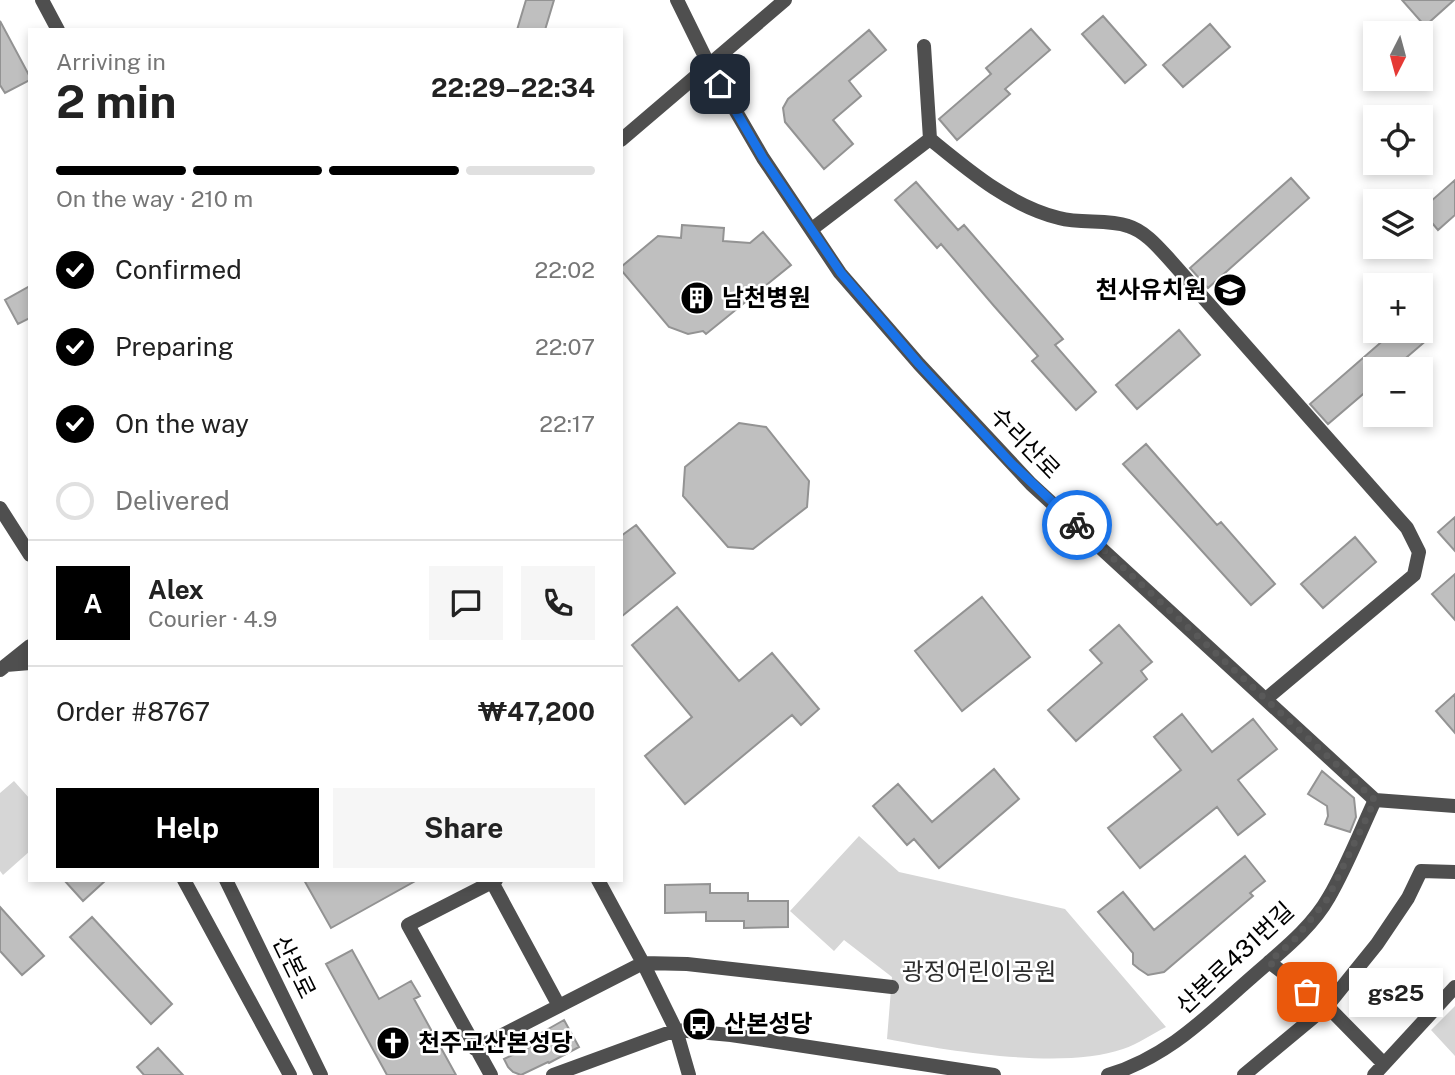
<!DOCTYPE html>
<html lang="en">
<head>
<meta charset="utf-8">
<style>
	body { margin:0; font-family:"Public Sans","Noto Sans KR",sans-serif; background:#f6f6f6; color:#222; height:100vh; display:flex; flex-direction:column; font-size:26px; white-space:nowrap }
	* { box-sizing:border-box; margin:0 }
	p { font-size:23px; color:#767676 }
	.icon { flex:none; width:38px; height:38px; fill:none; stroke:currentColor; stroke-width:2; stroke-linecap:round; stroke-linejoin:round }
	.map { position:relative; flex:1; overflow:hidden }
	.sheet { position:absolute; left:28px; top:28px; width:595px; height:854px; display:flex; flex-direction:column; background:#fff; border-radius:0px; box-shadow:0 4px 10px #0003 }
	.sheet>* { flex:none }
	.needle { width:46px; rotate:186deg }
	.tools { position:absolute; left:1363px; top:21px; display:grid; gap:14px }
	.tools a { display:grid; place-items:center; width:70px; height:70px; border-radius:0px; background:#fff; box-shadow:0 4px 10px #0003; font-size:35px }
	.pin { position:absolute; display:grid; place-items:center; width:60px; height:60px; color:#fff; margin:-30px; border-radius:14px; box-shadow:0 4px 10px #0006 }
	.courier { position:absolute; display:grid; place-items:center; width:70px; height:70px; margin:-35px; border:5px solid #1a73e8; border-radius:50%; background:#fff; color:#222; box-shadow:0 2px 9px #0007 }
	.bubble { position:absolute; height:49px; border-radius:0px; background:#fff; box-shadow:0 4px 10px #0003; font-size:23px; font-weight:700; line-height:49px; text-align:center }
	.headline em { font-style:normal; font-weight:700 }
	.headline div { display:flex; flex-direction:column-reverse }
	.headline { display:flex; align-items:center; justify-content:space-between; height:119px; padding:0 28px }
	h1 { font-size:46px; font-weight:700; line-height:52px }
	.bar { display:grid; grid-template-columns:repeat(4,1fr); gap:10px 7px; align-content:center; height:84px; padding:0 28px }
	.bar i { height:9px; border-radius:5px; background:#e0e0e0 }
	.bar .active { background:#000 }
	.bar p { grid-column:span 4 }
	.line { display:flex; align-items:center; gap:18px; padding:0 28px; border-top:2px solid #e0e0e0 }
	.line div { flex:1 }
	.round { display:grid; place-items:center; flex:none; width:74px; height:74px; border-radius:0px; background:#f6f6f6 }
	ol { padding:0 28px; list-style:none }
	li { display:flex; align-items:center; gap:21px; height:77px }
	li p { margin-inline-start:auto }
	li .icon { padding:7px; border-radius:50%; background:#000; color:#fff; stroke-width:4 }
	li:last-child { color:#767676 }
	li i { width:38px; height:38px; border:4px solid #e0e0e0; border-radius:50% }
	.cta { display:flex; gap:14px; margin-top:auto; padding:14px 28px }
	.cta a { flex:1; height:80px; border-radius:0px; background:#000; color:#fff; font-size:28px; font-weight:700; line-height:80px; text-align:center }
	.cta a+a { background:#f6f6f6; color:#222 }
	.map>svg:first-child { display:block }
	.green { fill:#d6d6d6 }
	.building { fill:#bfbfbf; stroke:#939393; stroke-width:2 }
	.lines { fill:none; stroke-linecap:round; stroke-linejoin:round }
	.minor { stroke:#4f4f4f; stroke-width:14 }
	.tertiary { stroke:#4f4f4f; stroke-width:14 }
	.done { stroke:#595959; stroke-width:7; stroke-dasharray:0 12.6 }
	.route { stroke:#1a73e8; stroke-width:9 }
	.labels { text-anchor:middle; stroke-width:5; stroke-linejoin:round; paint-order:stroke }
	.poi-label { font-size:24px; font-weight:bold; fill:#000; stroke:#fff; text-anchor:start }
	.street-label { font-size:24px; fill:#000; stroke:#fff }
	.park-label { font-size:24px; fill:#2d2d2d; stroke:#fff }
</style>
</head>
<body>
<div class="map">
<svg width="1455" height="1075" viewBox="0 0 1455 1075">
	<rect width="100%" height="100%" fill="#fff"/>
	<path class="green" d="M14 781 30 799V851L3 875 0 871V793Z
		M859 836 899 872 1065 909 1166 1027C1152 1034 1138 1044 1123 1049 1064 1070 948 1051 887 1039L892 977 844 940 834 951 790 911Z
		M1455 1006V1056L1431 1030Z"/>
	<path class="building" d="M526 0H554L545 30H517Z
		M1402 0H1454L1425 26Z
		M1103 16 1146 65 1125 83 1082 34Z
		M0 21 30 77V80L5 93 0 85Z
		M1210 24 1230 47 1183 87 1163 65Z
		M1031 29 1050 50 1005 89 1010 94 957 140 939 119 991 74 986 68Z
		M869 30 886 50 849 81 861 96 833 120 853 144 824 169 785 122 783 108 788 99Z
		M1291 178 1309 198 1208 288 1190 268Z
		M1455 180V215L1438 230 1421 210Z
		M916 182 958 230 964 225 1063 339 1055 345 1096 392 1076 410 1032 361 1038 356 994 306 941 244 937 248 895 200Z
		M682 225 724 228 723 241 750 243 763 232 791 265 706 334 703 331 688 334 669 327 621 270V267L658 236 681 238Z
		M30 286V318L18 324 5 300Z
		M1179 330 1200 355 1137 409 1116 385Z
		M1394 331H1420L1428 339 1393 369H1376V383L1328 424 1310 404Z
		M739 423 766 427 809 481 807 507 753 549 728 547 683 496 685 467Z
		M1146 444 1217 525 1221 522 1275 584 1251 605 1123 464Z
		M1455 517V551L1438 532Z
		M636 525 675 573 621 617V536Z
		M1355 537 1376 562 1323 608 1301 584Z
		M1455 574V620L1432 594Z
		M982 597 1030 657 962 711 915 651Z
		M677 607 739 681 772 653 819 709 801 725 792 715 685 804 645 756 692 717 632 645Z
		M1119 625 1152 662 1141 671 1147 679 1076 741 1048 710 1102 663 1090 650Z
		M1455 694V733L1436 711Z
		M1182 714 1212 752 1253 719 1277 749 1238 780 1265 814 1238 835 1217 807 1140 868 1108 828 1181 770 1154 737Z
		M994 769 1019 799 939 868 914 839 907 845 873 806 898 784 932 822Z
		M1322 771 1354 798 1356 817 1350 832 1325 824 1328 816 1327 806 1308 794Z
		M1245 856 1265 881 1250 893 1253 896 1164 972 1148 975 1139 969 1133 964V953L1098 912 1123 892 1154 930Z
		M64 880H106L83 901Z
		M304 880H417L331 928Z
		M710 884V893H748V901H788V927L744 928V921H706V912L665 913V885Z
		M0 907 44 956 22 975 0 951Z
		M92 917 172 1004 151 1024 70 937Z
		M352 950 379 999 411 981 420 996 414 999 456 1075H387L326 964Z
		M564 1020 579 1047 549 1063 548 1062 521 1075 513 1072 508 1067 504 1059 538 1043 534 1037Z
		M158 1048 183 1075H144L137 1067Z"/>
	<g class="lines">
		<path class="minor" d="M42 0 58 30
			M924 46 930 139
			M812 229 930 139C968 170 1010 206 1059 218 1081 224 1107 219 1128 226 1145 231 1159 248 1170 260L1407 528 1419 552 1414 575 1266 699
			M598 880 643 963 676 1030 689 1075
			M492 882 559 1006
			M1269 962 1327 1006 1384 1064
			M475 1049 643 963 687 964 892 987
			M491 1075 408 925 496 880
			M553 1075 676 1030 731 1035 994 1075
			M1108 1075C1168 1057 1206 1017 1252 977 1279 953 1311 929 1329 897 1347 866 1360 832 1375 800
			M1244 1075 1327 1006 1377 944 1408 898 1421 871 1455 872
			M1374 1075 1455 987"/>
		<path class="tertiary" d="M677 0 709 65 763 158 840 273 919 364 1031 484 1375 800 1455 806
			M621 140 785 0
			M0 508 30 555
			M6 665 30 663
			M0 670 30 646
			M184 880 290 1075
			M226 880 321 1075"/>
	</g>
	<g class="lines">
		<path class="done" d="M1077 525 1375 800 1328 898 1295 939 1269 962 1307 992"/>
		<path class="route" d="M720 84 763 158 841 273 919 364 1012 464 1077 525"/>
	</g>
	<defs>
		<symbol id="school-disc" viewBox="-11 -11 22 22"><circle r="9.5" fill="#000" stroke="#fff"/><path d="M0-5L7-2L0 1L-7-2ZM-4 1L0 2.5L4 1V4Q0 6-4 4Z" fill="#fff"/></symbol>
		<symbol id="building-disc" viewBox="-11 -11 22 22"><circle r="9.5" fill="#000" stroke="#fff"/><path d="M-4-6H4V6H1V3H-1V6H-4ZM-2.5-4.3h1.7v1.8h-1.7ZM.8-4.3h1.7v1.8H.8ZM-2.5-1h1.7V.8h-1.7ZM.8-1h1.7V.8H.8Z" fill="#fff"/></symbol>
		<symbol id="bus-disc" viewBox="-11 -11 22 22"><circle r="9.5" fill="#000" stroke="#fff"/><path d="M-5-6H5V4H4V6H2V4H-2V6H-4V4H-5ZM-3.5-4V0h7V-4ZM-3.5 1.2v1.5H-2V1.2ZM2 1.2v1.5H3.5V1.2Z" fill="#fff"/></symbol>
		<symbol id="church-disc" viewBox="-11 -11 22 22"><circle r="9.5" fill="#000" stroke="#fff"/><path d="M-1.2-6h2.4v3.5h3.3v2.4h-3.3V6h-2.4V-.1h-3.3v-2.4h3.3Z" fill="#fff"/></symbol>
	</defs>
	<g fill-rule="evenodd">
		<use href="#school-disc" x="1211" y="271" width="38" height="38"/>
		<use href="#building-disc" x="678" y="279" width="38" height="38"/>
		<use href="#bus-disc" x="680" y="1005" width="38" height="38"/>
		<use href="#church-disc" x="374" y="1024" width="38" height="38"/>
	</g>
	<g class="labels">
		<g class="poi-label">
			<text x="1206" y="298" text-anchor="end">천사유치원</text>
			<text x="722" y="306">남천병원</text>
			<text x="724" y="1032">산본성당</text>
			<text x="418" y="1051">천주교산본성당</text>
		</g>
		<g class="street-label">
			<text transform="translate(1025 443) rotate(46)" y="8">수리산로</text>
			<text transform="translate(1235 958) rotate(-43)" y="8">산본로431번길</text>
			<text transform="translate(294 967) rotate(64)" y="8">산본로</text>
		</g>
		<g class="park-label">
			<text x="979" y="980">광정어린이공원</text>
		</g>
	</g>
</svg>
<div class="tools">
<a><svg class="needle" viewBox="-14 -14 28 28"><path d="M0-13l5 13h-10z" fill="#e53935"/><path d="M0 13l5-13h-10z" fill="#767676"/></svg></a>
<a><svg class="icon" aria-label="locate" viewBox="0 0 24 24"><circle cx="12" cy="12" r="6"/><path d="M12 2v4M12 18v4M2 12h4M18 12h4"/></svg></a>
<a><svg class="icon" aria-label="layers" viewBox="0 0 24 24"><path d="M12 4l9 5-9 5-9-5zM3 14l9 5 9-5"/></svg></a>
<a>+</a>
<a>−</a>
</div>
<div class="pin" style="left:1307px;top:992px;background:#ea580c"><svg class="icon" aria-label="bag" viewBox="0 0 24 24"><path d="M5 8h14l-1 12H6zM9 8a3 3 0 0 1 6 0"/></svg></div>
<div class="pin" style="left:720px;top:84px;background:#1f2937"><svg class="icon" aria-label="home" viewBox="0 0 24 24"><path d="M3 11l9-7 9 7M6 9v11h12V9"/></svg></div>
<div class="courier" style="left:1077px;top:525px"><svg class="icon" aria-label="bike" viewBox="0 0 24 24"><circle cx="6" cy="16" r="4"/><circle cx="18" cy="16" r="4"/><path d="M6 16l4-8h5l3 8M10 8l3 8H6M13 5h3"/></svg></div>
<div class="bubble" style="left:1349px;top:968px;width:94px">gs25</div>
<section class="sheet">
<div class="headline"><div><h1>2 min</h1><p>Arriving in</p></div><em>22:29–22:34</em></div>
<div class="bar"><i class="active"></i><i class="active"></i><i class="active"></i><i></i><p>On the way · 210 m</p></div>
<ol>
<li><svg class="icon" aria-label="check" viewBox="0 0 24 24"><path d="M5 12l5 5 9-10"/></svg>Confirmed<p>22:02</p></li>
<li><svg class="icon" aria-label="check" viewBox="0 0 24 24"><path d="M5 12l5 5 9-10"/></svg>Preparing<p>22:07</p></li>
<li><svg class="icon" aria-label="check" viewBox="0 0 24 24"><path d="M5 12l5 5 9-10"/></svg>On the way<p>22:17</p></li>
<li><i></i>Delivered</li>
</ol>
<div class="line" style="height:126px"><b class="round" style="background:#000;color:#fff">A</b><div><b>Alex</b><p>Courier · 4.9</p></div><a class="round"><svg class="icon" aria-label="chat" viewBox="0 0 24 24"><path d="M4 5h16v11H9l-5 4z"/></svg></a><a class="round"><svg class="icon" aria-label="phone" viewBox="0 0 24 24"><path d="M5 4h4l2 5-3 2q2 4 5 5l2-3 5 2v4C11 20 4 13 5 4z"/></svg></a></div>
<div class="line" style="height:91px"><div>Order #8767</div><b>₩47,200</b></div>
<div class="cta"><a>Help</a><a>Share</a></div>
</section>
</div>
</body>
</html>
